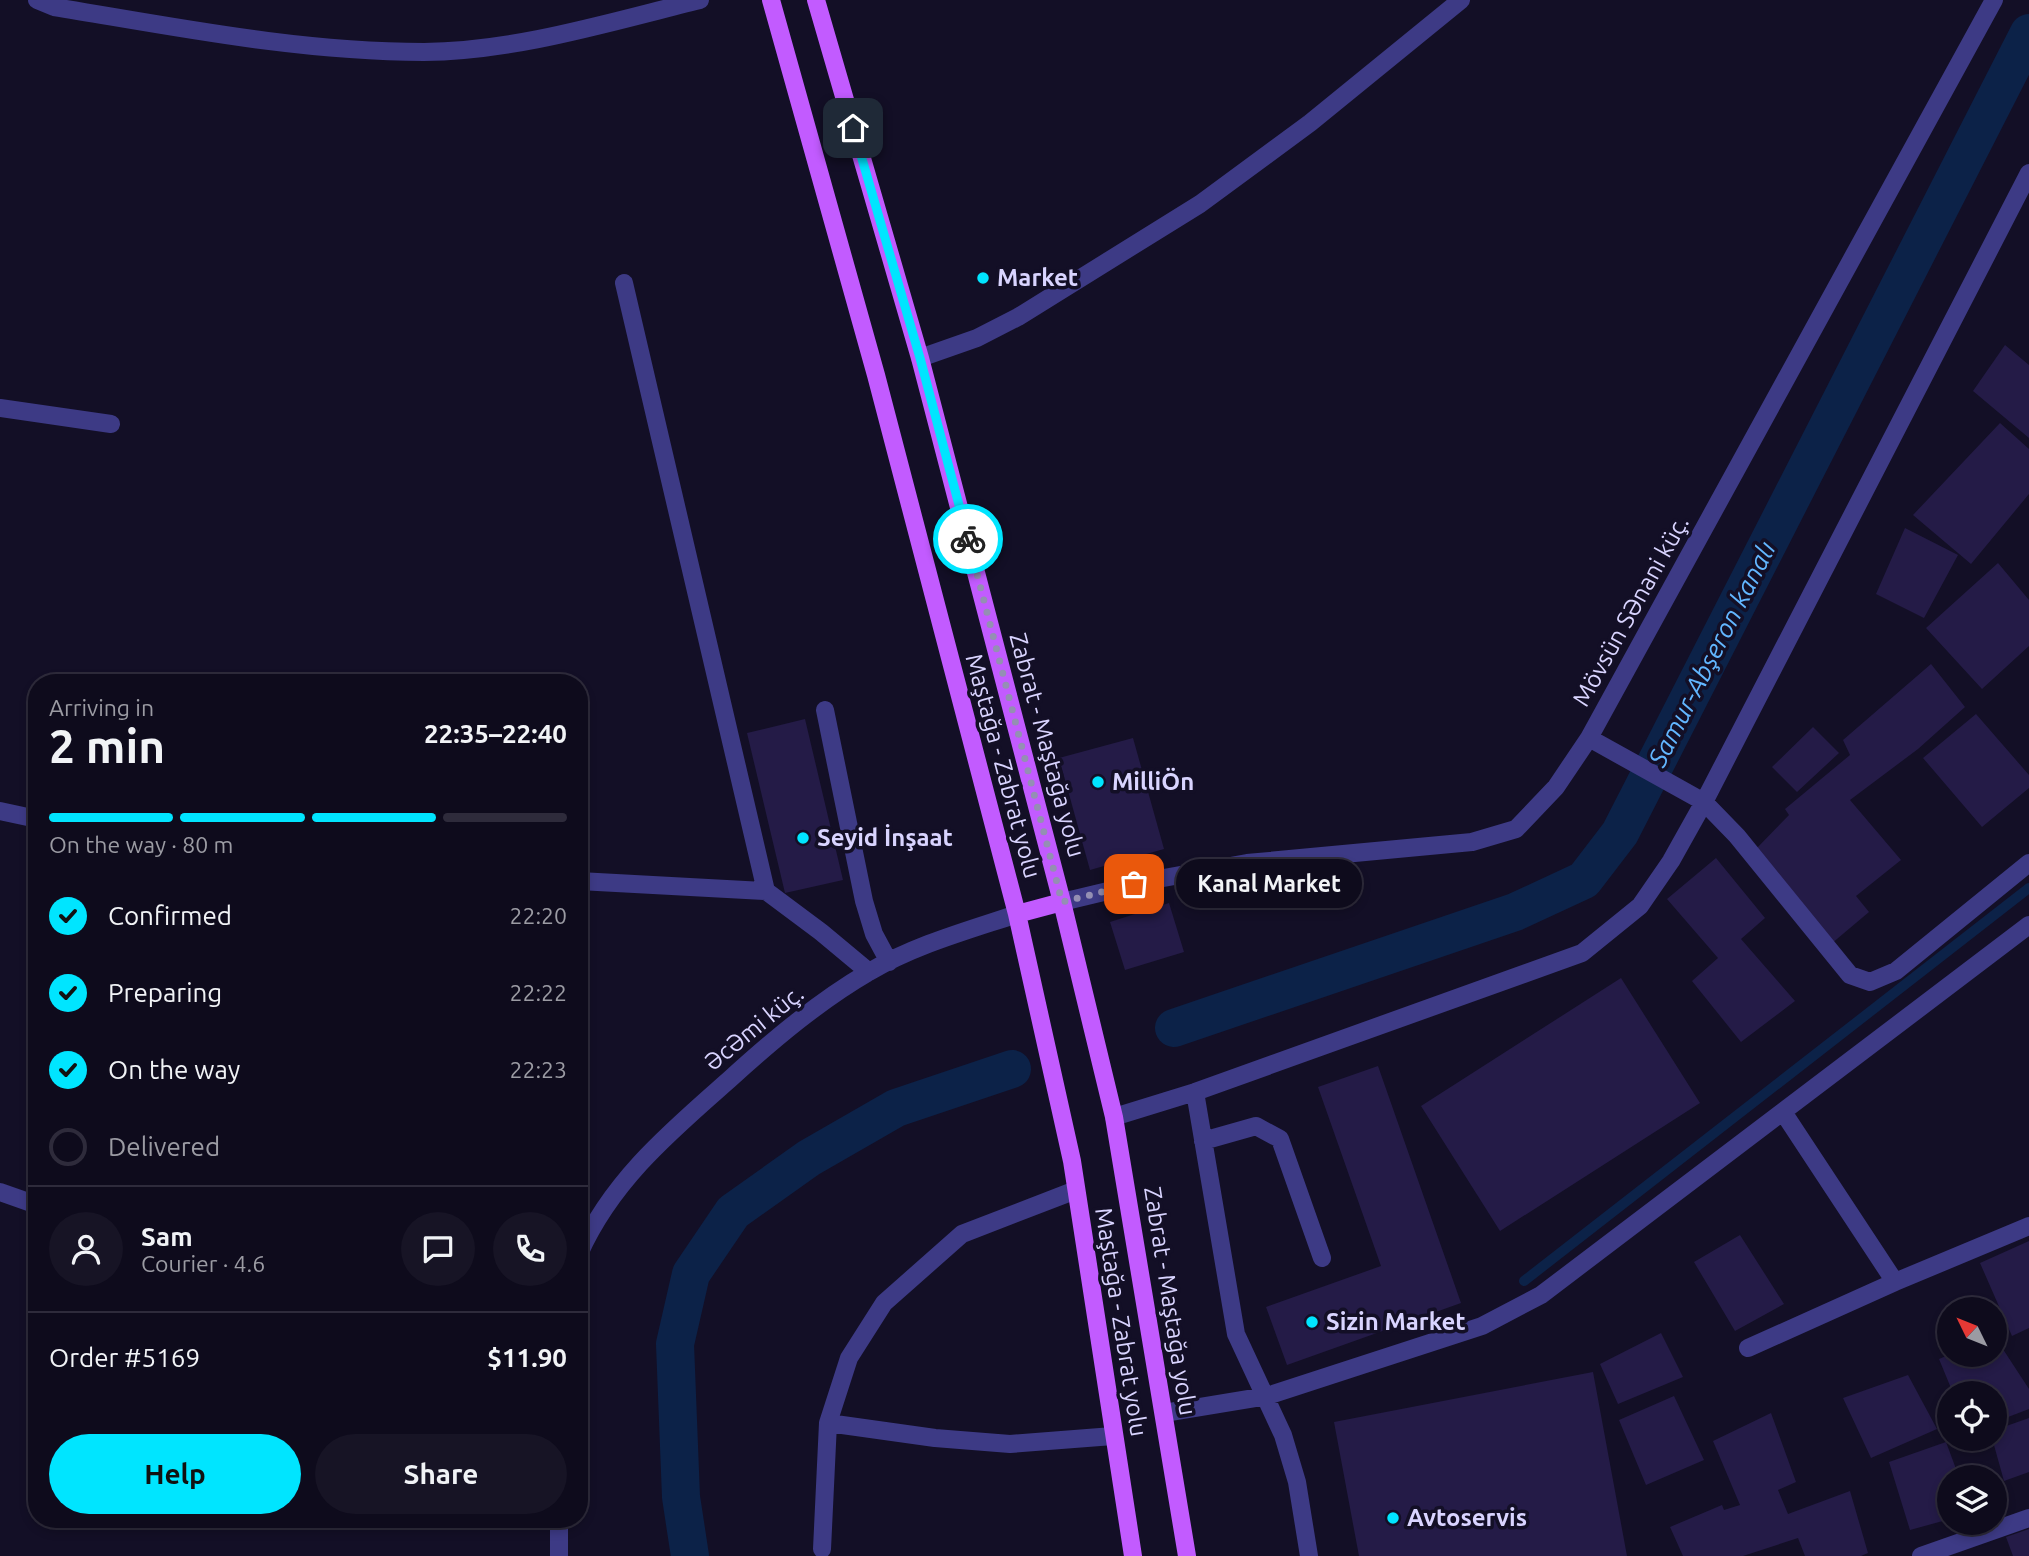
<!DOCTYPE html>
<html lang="en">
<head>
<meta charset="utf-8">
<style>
	body { margin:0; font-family:Ubuntu,sans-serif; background:#171425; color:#f1f3f6; height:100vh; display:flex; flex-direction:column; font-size:26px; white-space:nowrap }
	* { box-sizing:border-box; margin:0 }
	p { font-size:23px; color:#9b9ba3 }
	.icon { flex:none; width:38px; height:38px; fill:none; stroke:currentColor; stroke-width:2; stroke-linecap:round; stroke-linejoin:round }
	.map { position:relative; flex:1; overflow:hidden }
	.details { position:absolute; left:28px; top:674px; width:560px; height:854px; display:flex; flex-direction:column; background:#0e0b1c; border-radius:28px; box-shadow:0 4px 10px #0003,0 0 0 2px #2e2b3b }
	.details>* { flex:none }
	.needle { width:46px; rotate:313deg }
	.controls { position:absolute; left:1937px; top:1297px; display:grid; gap:14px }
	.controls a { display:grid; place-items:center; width:70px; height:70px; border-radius:50%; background:#0e0b1c; box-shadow:0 4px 10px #0003,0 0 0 2px #2e2b3b; font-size:35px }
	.pin { position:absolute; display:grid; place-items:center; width:60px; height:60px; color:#fff; margin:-30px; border-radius:14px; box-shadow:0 4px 10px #0006 }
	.courier { position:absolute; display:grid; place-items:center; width:70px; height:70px; margin:-35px; border:5px solid #00e5ff; border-radius:50%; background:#fff; color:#222; box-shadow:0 2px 9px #0007 }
	.bubble { position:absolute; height:49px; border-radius:24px; background:#0e0b1c; box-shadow:0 4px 10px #0003,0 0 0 2px #2e2b3b; font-size:23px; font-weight:700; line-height:49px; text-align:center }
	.head em { font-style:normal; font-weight:700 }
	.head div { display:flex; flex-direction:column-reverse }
	.head { display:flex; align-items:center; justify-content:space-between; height:119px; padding:0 21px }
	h1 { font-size:46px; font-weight:700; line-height:52px }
	.bar { display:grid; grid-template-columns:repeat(4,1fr); gap:10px 7px; align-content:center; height:84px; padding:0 21px }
	.bar i { height:9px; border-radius:5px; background:#2e2b3b }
	.bar .selected { background:#00e5ff }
	.bar p { grid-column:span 4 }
	.line { display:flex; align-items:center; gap:18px; padding:0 21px; border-top:2px solid #2e2b3b }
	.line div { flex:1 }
	.round { display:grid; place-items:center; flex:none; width:74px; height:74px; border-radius:37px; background:#171425 }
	ol { padding:0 21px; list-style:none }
	li { display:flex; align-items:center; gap:21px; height:77px }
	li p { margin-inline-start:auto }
	li .icon { padding:7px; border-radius:50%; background:#00e5ff; color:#111; stroke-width:4 }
	li:last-child { color:#9b9ba3 }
	li i { width:38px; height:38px; border:4px solid #2e2b3b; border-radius:50% }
	.primary-button { display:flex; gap:14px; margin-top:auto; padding:14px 21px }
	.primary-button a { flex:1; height:80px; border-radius:42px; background:#00e5ff; color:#111; font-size:28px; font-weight:700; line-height:80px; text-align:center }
	.primary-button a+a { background:#171425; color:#f1f3f6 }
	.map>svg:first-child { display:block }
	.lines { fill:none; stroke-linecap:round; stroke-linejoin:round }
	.stream { stroke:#0c2248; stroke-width:10 }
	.canal { stroke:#0c2248; stroke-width:38 }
	.building { fill:#241b47 }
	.minor { stroke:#3d3a85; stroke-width:18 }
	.major { stroke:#c25bff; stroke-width:18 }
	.done { stroke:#948fb3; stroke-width:7; stroke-dasharray:0 12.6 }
	.route { stroke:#00e5ff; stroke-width:9 }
	.poi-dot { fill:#00e5ff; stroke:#130f26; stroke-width:2.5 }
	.labels { text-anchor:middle; stroke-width:7; stroke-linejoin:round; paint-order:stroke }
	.poi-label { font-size:24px; font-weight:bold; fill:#d9d4ff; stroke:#130f26; text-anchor:start }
	.street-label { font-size:24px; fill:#d9d4ff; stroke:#130f26 }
	.water-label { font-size:26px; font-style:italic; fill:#62b6ff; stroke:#130f26 }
</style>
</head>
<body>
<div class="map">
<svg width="2029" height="1556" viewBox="0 0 2029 1556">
	<rect width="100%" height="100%" fill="#130f26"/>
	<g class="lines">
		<path class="stream" d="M1524 1281 2029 888"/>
		<path class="canal" d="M1174 1028 1515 912 1584 880 1620 833 2029 33
			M690 1556 681 1497 675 1344 691 1274 733 1212 809 1158 896 1108 1012 1069"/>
	</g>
	<path class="building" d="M2005 345 2029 365V438L1973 391Z
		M2000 423 2029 449V494L1971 564 1913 515Z
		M1905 528 1958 555 1924 618 1876 594Z
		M1998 563 2029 600V646L1982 689 1926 628Z
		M1931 664 1965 707 1918 749 1850 800 1901 860 1856 896 1869 912 1831 944 1755 850 1789 815 1785 809 1850 755 1843 740Z
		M1976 714 2029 775V788L1982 827 1923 758Z
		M805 719 843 880 785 893 747 733Z
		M1813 727 1839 753 1797 792 1772 767Z
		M1133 738 1164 849 1090 870 1059 758Z
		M1716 858 1765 918 1741 939 1795 1001 1741 1042 1692 981 1718 958 1667 899Z
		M1169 903 1184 952 1125 970 1110 922Z
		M1621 978 1700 1103 1500 1231 1421 1106Z
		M1378 1066 1461 1303 1287 1365 1266 1307 1381 1266 1318 1087Z
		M1740 1235 1784 1304 1735 1331 1694 1262Z
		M2029 1241V1328L2012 1336 1980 1263Z
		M1661 1333 1683 1377 1618 1404 1600 1364Z
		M1995 1337 2029 1389V1409L1995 1422V1393H1953L1939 1359 1951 1354H1995Z
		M1593 1372 1627 1556H1359L1334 1422Z
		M1908 1375 1937 1429 1871 1458 1843 1398Z
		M1674 1396 1704 1460 1646 1485 1619 1420Z
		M1771 1413 1796 1482 1778 1490 1788 1514 1850 1491 1868 1553 1861 1556H1805L1798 1538 1743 1556H1683L1670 1527 1722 1505 1724 1510 1740 1505 1713 1441Z
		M2029 1418V1472L2004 1481 1992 1438H1995V1430Z
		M1946 1442 1959 1477H1950V1519L1910 1530 1889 1462Z
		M2029 1529V1556H2013L2006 1537Z"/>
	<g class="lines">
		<path class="minor" d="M37 0 54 7C176 27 300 52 424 52 517 51 610 22 700 0
			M624 283 766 891
			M920 358 977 338 1018 317 1200 204 1310 123 1461 0
			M0 408 111 424
			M825 710 864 901 874 934 889 962
			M1589 738 1704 802 1737 836 1850 975 1870 982 1896 971 2029 863
			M0 811 37 819
			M579 881 766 891 821 932 869 972
			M1062 902 1158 879 1247 863 1472 842 1516 829 1556 787 1589 738 1994 0
			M1195 1092 1236 1334 1283 1435 1297 1482 1309 1556
			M1783 1112 1895 1282 2029 1226
			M1114 1117 1195 1092 1582 953 1640 906 1671 861 1704 802 2029 173
			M1203 1141 1256 1126 1280 1139 1322 1258
			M0 1192 37 1205
			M579 1254C612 1180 671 1131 730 1079 773 1040 819 1001 869 972 915 945 966 931 1017 914
			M1748 1348 1895 1282
			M1164 1413 1267 1396 1482 1326 1541 1295 2029 925
			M828 1423 935 1438 1010 1444 1113 1436
			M822 1549 828 1423 849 1358 884 1303 962 1234 1076 1190
			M559 1556V1519
			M1921 1556 2029 1518"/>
		<path class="major" d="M771 0 876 375 1017 914 1072 1161 1133 1556
			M816 0 920 358 1062 902 1114 1117 1187 1556
			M1017 914 1062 902"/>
	</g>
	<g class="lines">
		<path class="done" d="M968 539 1062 902 1134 884"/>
		<path class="route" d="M853 128 920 358 968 539"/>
	</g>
	<g class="poi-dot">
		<circle cx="983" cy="278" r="7"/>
		<circle cx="1098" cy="782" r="7"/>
		<circle cx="803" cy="838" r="7"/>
		<circle cx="1312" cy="1322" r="7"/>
		<circle cx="1393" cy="1518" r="7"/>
	</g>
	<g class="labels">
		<g class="poi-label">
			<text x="997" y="286">Market</text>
			<text x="1112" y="790">MilliÖn</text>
			<text x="817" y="846">Seyid İnşaat</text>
			<text x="1326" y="1330">Sizin Market</text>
			<text x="1407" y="1526">Avtoservis</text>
		</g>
		<g class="street-label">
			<text transform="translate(1631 611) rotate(-61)" y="8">Mövsün Sənani küç.</text>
			<text transform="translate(1047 745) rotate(75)" y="8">Zabrat - Maştağa yolu</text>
			<text transform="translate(1003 766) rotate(75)" y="8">Maştağa - Zabrat yolu</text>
			<text transform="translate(754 1028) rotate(-39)" y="8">Əcəmi küç.</text>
			<text transform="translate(1170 1301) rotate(81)" y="8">Zabrat - Maştağa yolu</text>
			<text transform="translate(1121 1322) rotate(81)" y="8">Maştağa - Zabrat yolu</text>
		</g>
		<g class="water-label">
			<text transform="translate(1712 654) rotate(-63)" y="9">Samur-Abşeron kanalı</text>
		</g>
	</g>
</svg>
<div class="controls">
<a><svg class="needle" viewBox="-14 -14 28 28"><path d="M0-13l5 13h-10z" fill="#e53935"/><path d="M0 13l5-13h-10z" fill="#9b9ba3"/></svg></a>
<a><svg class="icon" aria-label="locate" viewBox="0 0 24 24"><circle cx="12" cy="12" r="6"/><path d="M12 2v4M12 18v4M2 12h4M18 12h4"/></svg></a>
<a><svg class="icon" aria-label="layers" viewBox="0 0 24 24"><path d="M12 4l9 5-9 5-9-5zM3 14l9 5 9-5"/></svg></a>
</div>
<div class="pin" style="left:1134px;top:884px;background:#ea580c"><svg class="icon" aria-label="bag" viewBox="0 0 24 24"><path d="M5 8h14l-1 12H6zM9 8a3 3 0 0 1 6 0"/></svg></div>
<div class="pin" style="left:853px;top:128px;background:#1f2937"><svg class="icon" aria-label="home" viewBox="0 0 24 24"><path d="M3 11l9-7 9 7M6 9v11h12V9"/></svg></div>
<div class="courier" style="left:968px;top:539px"><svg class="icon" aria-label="bike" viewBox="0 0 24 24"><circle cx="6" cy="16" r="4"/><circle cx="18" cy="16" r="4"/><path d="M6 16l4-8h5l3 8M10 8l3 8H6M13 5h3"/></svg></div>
<div class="bubble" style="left:1176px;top:859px;width:186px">Kanal Market</div>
<section class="details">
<div class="head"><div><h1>2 min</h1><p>Arriving in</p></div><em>22:35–22:40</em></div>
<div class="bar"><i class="selected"></i><i class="selected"></i><i class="selected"></i><i></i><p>On the way · 80 m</p></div>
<ol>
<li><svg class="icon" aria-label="check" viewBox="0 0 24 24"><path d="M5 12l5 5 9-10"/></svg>Confirmed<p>22:20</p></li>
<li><svg class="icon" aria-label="check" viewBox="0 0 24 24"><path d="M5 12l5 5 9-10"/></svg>Preparing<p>22:22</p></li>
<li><svg class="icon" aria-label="check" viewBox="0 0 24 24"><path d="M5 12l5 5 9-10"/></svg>On the way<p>22:23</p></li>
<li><i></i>Delivered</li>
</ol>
<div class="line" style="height:126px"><a class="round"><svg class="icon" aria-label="person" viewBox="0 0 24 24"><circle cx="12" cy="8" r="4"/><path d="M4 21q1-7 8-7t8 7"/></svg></a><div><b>Sam</b><p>Courier · 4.6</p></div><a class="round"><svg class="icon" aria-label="chat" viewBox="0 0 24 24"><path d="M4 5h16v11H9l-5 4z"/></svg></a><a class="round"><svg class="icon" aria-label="phone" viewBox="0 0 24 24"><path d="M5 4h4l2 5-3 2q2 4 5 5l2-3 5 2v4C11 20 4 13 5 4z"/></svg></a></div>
<div class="line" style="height:91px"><div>Order #5169</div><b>$11.90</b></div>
<div class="primary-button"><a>Help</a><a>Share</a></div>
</section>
</div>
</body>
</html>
